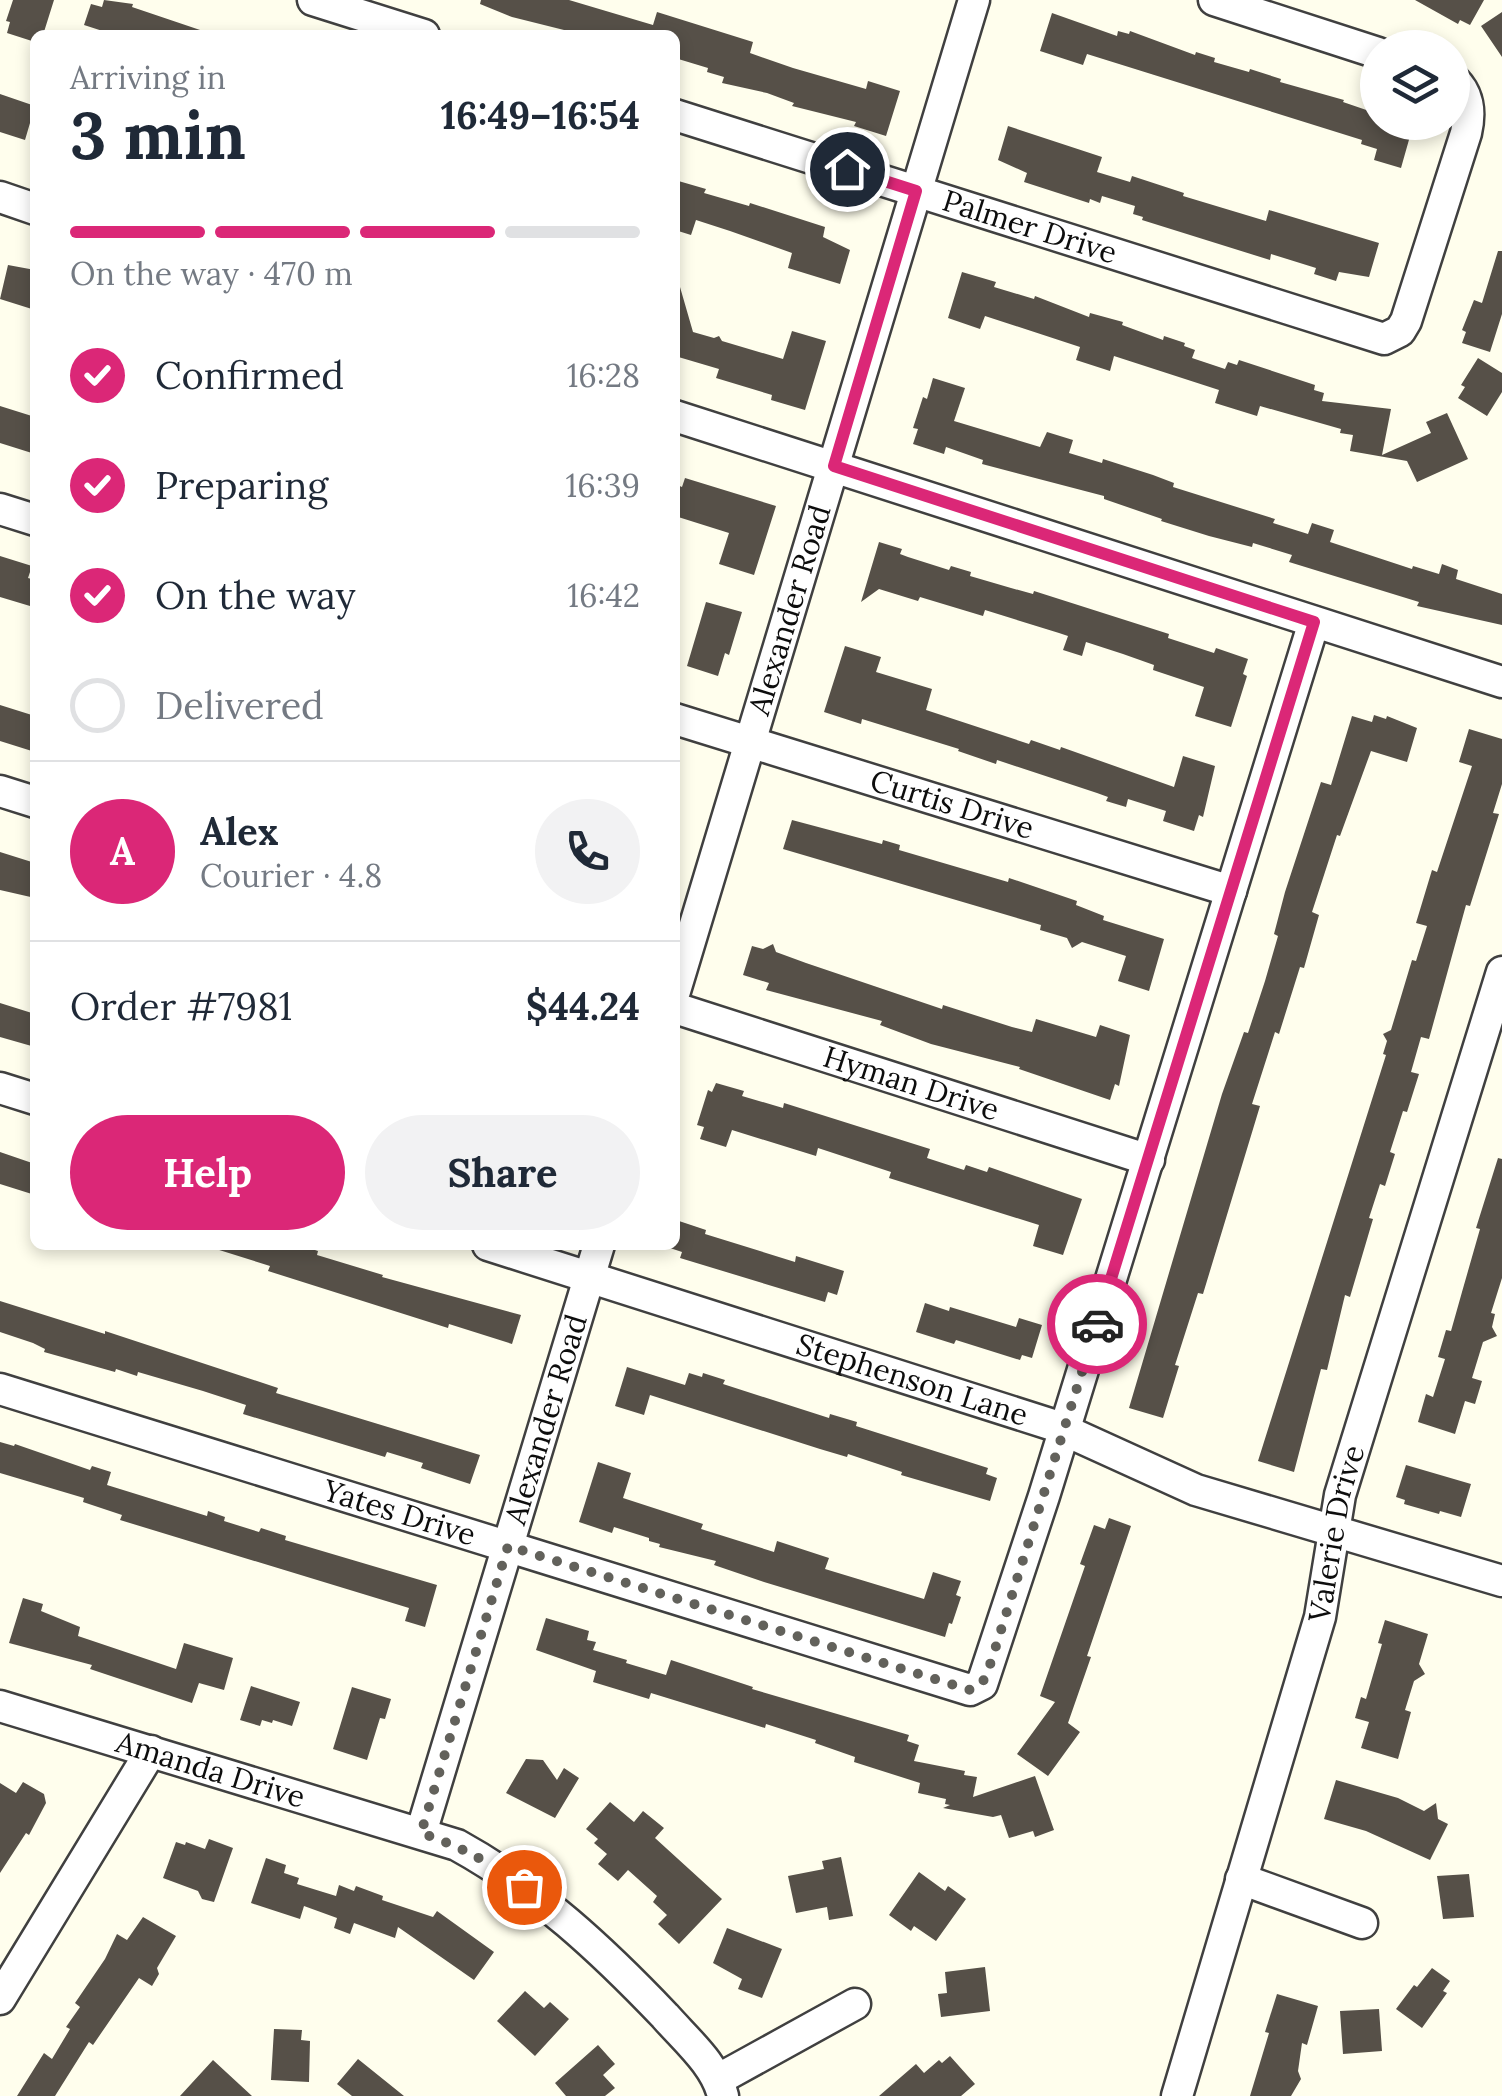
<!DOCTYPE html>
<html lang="en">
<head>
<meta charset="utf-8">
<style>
	body { margin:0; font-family:Lora,serif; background:#f2f2f3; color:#1f2937; height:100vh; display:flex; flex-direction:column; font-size:38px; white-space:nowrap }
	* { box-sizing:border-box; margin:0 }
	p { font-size:32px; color:#747a83 }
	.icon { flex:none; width:55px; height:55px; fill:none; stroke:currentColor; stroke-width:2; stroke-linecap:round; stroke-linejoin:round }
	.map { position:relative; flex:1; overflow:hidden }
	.drawer { position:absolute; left:30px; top:30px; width:650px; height:1220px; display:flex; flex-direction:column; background:#fff; border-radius:15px; box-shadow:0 5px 15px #0003 }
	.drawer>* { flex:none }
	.buttons { position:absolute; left:1360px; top:30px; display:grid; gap:20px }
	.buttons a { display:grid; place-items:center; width:110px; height:110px; border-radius:50%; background:#fff; box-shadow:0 5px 15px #0003; font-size:50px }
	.pin { position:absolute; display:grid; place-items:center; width:85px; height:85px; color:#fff; margin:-42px; border:5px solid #fff; border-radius:50%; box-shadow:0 2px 10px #0007 }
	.courier { position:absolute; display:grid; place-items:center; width:100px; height:100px; margin:-50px; border:8px solid #db2777; border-radius:50%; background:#fff; color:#222; box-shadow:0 2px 12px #0007 }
	.overview em { font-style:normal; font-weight:800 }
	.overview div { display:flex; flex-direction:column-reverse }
	.overview { display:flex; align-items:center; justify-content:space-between; height:170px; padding:0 40px }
	h1 { font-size:65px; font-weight:800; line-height:75px }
	.bar { display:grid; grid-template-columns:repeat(4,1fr); gap:15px 10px; align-content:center; height:120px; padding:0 40px }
	.bar i { height:12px; border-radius:8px; background:#e0e1e3 }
	.bar .on { background:#db2777 }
	.bar p { grid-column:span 4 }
	.line { display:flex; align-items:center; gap:25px; padding:0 40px; border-top:2px solid #e0e1e3 }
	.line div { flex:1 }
	.round { display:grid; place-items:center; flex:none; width:105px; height:105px; border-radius:52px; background:#f2f2f3 }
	ol { padding:0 40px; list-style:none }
	li { display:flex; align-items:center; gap:30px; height:110px }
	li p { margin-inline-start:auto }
	li .icon { padding:10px; border-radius:50%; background:#db2777; color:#fff; stroke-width:4 }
	li:last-child { color:#747a83 }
	li i { width:55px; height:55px; border:5px solid #e0e1e3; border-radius:50% }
	.primary-button { display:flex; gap:20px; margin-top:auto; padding:20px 40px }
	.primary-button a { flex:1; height:115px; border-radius:60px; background:#db2777; color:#fff; font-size:40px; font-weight:800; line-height:115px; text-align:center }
	.primary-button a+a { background:#f2f2f3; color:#1f2937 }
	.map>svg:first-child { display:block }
	.building { fill:#565048 }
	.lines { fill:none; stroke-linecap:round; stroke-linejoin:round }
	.minor-casing { stroke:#404040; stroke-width:35 }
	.minor { stroke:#fff; stroke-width:30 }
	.done { stroke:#62615b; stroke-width:10; stroke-dasharray:0 18 }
	.route { stroke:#db2777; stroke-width:12 }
	.labels { text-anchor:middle; stroke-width:10; stroke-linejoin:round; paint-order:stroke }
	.street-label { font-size:30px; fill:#0d0d0d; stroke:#fff }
</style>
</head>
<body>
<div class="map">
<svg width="1502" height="2096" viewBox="0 0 1502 2096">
	<rect width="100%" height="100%" fill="#fffeed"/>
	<path class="building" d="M13 0H54L43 35H35V42L7 33 10 22 6 21Z
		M104 0 133 4 132 7 206 32V35H115L84 25 91 4 102 7Z
		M481 0H569L653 25 657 12 753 42 750 53 793 68 866 89 868 81 900 91 886 136 854 126 856 122 792 106 794 103 767 93 722 83 724 77 707 72 708 68 675 58V35H584L512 17 480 4Z
		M1415 0H1484L1470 25 1460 20 1458 24Z
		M1502 12V57L1481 26Z
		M1052 13 1117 36 1118 31 1129 34 1130 31 1195 55 1196 52 1215 58 1214 62 1249 72 1250 69 1281 79 1280 82 1344 100 1343 102 1378 114V122H1414L1401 168 1374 160 1377 149 1361 144 1362 140 1087 54 1083 65 1040 51Z
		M0 94 35 106 25 140 0 132Z
		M1008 126 1102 157 1097 172 1130 182 1132 176 1184 193 1183 196 1266 221 1269 210 1379 243 1369 277 1339 272 1336 281 1314 274 1316 268 1271 254 1270 260 1142 220 1143 217 1133 214 1135 206 1102 196 1100 203 1090 199 1089 203 1024 182 1027 173 998 160Z
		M675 180 706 189 704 193 749 206 750 203 825 227 823 237 850 250 840 284 788 268 792 253 730 231 696 220 691 235 675 230Z
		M1498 251H1502V314L1490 352 1462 343 1466 332 1462 330 1474 300 1482 303Z
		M8 265 35 270V310L0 299Z
		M962 272 996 282 994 287 1034 299 1035 296 1089 317 1090 313 1123 322 1122 325 1163 340 1164 336 1185 343 1184 346 1195 350 1192 358 1225 369 1228 362 1237 365 1239 360 1315 385 1314 390 1324 393 1322 401 1391 409 1382 455 1431 433 1426 422 1447 413 1468 459 1417 482 1407 461 1350 451 1353 435 1340 433 1341 429 1260 406 1257 416 1215 403 1219 390 1114 356 1110 371 1076 360 1080 347 985 316 980 329 948 318Z
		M680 287 693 332 714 338 719 336 722 341 783 359 792 331 826 341 805 410 771 400 772 395 716 378 719 369 675 356V288Z
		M1478 358 1502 373V392L1487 416 1458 398 1465 387 1461 385Z
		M933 378 965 388 954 421 1040 447 1047 432 1073 440 1069 453 1102 463 1103 459 1153 475 1174 483 1173 487 1275 519 1273 523 1308 534 1312 523 1334 530 1330 542 1412 569 1413 566 1439 574 1442 564 1458 570 1456 579 1502 594V625L1417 606 1419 602 1289 562 1292 555 1253 543 1252 547 1209 536 1161 521 1162 519 1104 499V496L982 464 983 460 946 447 944 454 913 444 918 429 913 428 923 397 927 399Z
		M0 406 35 417V454L0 443Z
		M685 478 776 506 754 575 719 564 729 533 675 516V484L682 487Z
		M879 542 902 549 900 554 908 557 949 570 951 566 971 572 970 576 1011 588 1033 594 1034 591 1169 634 1168 638 1214 653 1216 648 1248 659 1243 674 1247 676 1231 727 1195 716 1204 687 1153 670 1154 665 1123 654 1086 642 1082 656 1063 650 1068 636 1059 633 985 610 983 616 920 597 918 601 879 589 861 602Z
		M0 556 32 566 28 578 35 580V589L30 606 0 597Z
		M706 602 742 612 729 655 725 653 718 676 687 666Z
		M845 646 881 657 876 672 932 689 926 710 1029 744 1031 740 1060 750 1061 747 1174 787 1183 756 1215 766 1203 817 1199 815 1194 831 1163 821 1166 811 1128 799 1126 807 1106 801 1108 797 1097 793 997 760 996 764 958 751 959 749 862 719 861 724 824 712Z
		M0 705 35 716V752L0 741Z
		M1374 715 1386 719 1387 716 1417 728 1407 762 1371 751 1340 836 1337 835 1312 912 1319 915 1304 968 1300 967 1279 1034 1275 1032 1252 1104 1260 1106 1203 1294 1198 1293 1175 1365 1179 1366 1163 1418 1129 1408 1222 1094 1244 1032 1248 1033 1265 981 1278 936 1274 934 1285 892 1321 782 1331 785 1352 716 1372 722Z
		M1469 729 1502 739V784L1493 813 1499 814 1470 906 1466 905 1429 1039 1421 1037 1411 1072 1419 1074 1407 1112 1403 1111 1390 1152 1395 1154 1385 1186 1380 1184 1369 1218 1373 1219 1350 1297 1345 1295 1327 1370 1321 1369 1294 1472 1258 1461 1386 1055 1383 1054 1387 1041 1383 1034 1391 1030 1412 960 1416 961 1427 926 1416 923 1432 870 1437 872 1472 766 1459 762Z
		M792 820 882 844 883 840 900 845 899 850 1008 882 1009 878 1077 901 1076 905 1104 916 1103 920 1164 939 1149 991 1118 981 1126 956 1082 942 1072 948 1067 938 1040 930 1041 925 783 849Z
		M0 852 35 863V898L0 890Z
		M773 944 776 952 806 963 942 1009 943 1005 1012 1027 1032 1032 1036 1019 1096 1037 1100 1025 1130 1035 1119 1086 1115 1084 1110 1100 1019 1069 1020 1067 931 1044 880 1025 882 1021 766 990 769 983 743 975 752 946 763 949Z
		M0 1003 35 1014V1047L0 1037Z
		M716 1083 744 1091 742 1096 783 1108 784 1103 930 1149 927 1158 964 1170 966 1165 987 1172 989 1167 1082 1199 1063 1255 1033 1246 1039 1225 889 1178 891 1172 818 1148 816 1156 732 1130 726 1147 700 1139 704 1127 697 1125 708 1090 712 1092Z
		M0 1152 35 1164V1195L0 1184Z
		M1498 1158 1502 1159V1278L1491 1313 1495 1314 1492 1327 1497 1336 1483 1342 1472 1378 1482 1381 1475 1404 1465 1401 1455 1434 1418 1422 1426 1394 1433 1397 1445 1359 1438 1357 1446 1330 1451 1331 1462 1292 1480 1229 1476 1228Z
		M679 1221 706 1230 705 1234 795 1262 796 1256 844 1271 837 1295 828 1292 825 1302 680 1258 682 1252 670 1248 675 1245Z
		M216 1245H300L318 1251 317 1255 383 1275 382 1277 521 1315 512 1344 449 1324 448 1328 268 1271 270 1266 216 1249Z
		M0 1301 105 1334V1331L278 1388 276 1393 480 1455 470 1484 421 1468 423 1463 387 1452 385 1457 243 1414 246 1405 203 1391 138 1372 137 1376 116 1369 115 1372 44 1352 45 1349 33 1343 0 1332Z
		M925 1303 949 1311 950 1307 1016 1327 1019 1318 1042 1325 1032 1358 1022 1355 1020 1360 956 1340 954 1344 916 1332Z
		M627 1367 685 1385 689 1373 702 1377 703 1373 725 1380 723 1384 829 1418 830 1414 857 1422 856 1426 988 1468 986 1474 997 1478 990 1501 901 1475 902 1472 848 1454 847 1457 820 1449 650 1395 644 1415 615 1406Z
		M0 1442 14 1446 15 1444 90 1470 92 1466 111 1472 107 1485 207 1516 208 1511 225 1517 224 1521 259 1532 261 1528 286 1536 285 1540 437 1585 425 1627 405 1621 409 1608 120 1520 122 1515 83 1502 84 1498 0 1473Z
		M598 1462 631 1473 623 1498 703 1524 701 1529 774 1552 777 1541 829 1558 825 1569 924 1599 933 1572 961 1581 956 1595 961 1597 952 1624 949 1623 945 1637 764 1582 714 1565 716 1561 659 1547 660 1544 649 1541V1538L614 1527 612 1533 579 1522Z
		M1406 1465 1471 1484 1461 1517 1440 1511 1439 1514 1404 1504 1405 1500 1396 1497Z
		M1109 1518 1131 1526 1087 1656 1091 1657 1068 1723 1080 1732 1048 1776 1017 1754 1055 1702 1040 1696 1085 1566 1080 1564 1094 1525 1105 1529Z
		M23 1598 43 1604 41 1611 80 1627 78 1636 176 1669 184 1643 233 1658 224 1690 199 1683 192 1703 90 1669 92 1665 9 1643Z
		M546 1618 589 1631 587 1640 596 1642 593 1650 627 1660 626 1663 666 1675 671 1660 753 1687 752 1689 909 1735 907 1741 919 1745 914 1761 965 1771 964 1775 977 1777 973 1797 1035 1776 1054 1830 1035 1837 1033 1831 1009 1838 1001 1815 993 1817 943 1808 950 1805 945 1804 946 1799 918 1793 920 1783 854 1762 855 1757 815 1743 816 1740 766 1724 765 1728 651 1693 649 1699 593 1682 596 1671 536 1650Z
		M1385 1620 1428 1634 1419 1664 1425 1674 1414 1681 1405 1710 1411 1712 1398 1759 1361 1748 1369 1722 1355 1718 1361 1697 1366 1699 1382 1644 1378 1643Z
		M251 1686 300 1702 292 1726 273 1720 272 1723 262 1720 260 1726 240 1720Z
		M352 1687 391 1699 385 1719 380 1718 367 1760 333 1749Z
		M526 1759 543 1760 557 1780 564 1768 579 1778 555 1818 506 1793Z
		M1336 1780 1398 1798 1424 1811 1436 1803 1438 1819 1448 1824 1430 1860 1366 1831 1324 1819Z
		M23 1782 44 1794 46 1803 29 1835 26 1833 0 1873V1783L16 1793Z
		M610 1802 634 1822 643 1811 664 1828 655 1838 722 1899 679 1944 658 1924 667 1915 653 1902 657 1896 628 1870 618 1881 598 1864 607 1854 594 1843 598 1839 586 1829Z
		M209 1839 233 1848 214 1902 202 1899 198 1891 163 1878 176 1842 185 1845 186 1842 205 1849Z
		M841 1857 853 1916 829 1920 827 1907 796 1913 788 1876 824 1869 822 1861Z
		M266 1858 286 1865 284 1873 299 1878 297 1884 336 1896 339 1885 354 1891 356 1886 383 1896 382 1900 433 1917 437 1911 494 1952 474 1980 398 1927 395 1938 354 1923 350 1934 334 1928 337 1918 304 1906 300 1919 251 1903Z
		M919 1872 945 1891 948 1886 966 1899 936 1941 914 1926 911 1931 889 1915Z
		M1469 1874 1474 1917 1443 1919 1437 1876Z
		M143 1917 176 1936 157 1968 159 1974 152 1986 139 1978 93 2045 89 2042 55 2096H17L44 2053 52 2059 70 2029 66 2027 80 2007 75 2003 105 1959 117 1934 127 1940Z
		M727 1928 782 1949 762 1998 738 1989 742 1979 713 1963Z
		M985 1967 990 2011 941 2017 938 1994 947 1993 945 1972Z
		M1432 1968 1450 1981 1443 1991 1447 1993 1422 2028 1396 2009 1414 1985 1417 1987Z
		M525 1991 544 2008 550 2002 569 2019 535 2056 497 2021Z
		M1277 1994 1318 2006 1307 2045 1302 2043 1298 2071 1301 2079 1291 2096H1250L1269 2033 1265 2032Z
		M1379 2009 1382 2051 1343 2054 1340 2011Z
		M274 2029 302 2030 301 2040 310 2041 309 2082 271 2080Z
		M598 2045 615 2064 603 2075 615 2088 605 2096H566L555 2083Z
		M950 2056 975 2084 961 2096H879L916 2064 924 2073 939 2060 942 2063Z
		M358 2059 404 2096H352L337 2084Z
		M213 2060 252 2096H180Z"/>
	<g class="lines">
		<defs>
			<g id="minor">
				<path d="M313 0 424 35"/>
				<path d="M1214 0 1378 53"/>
				<path id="s1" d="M675 115 1384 339 1400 331 1406 321 1466 133C1471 111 1469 93 1452 78"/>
				<path d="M0 197 35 209"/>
				<path d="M675 416 1502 682"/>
				<path d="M0 509 35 520"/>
				<path id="s2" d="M675 719 1231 891"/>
				<path d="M0 791 35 802"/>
				<path id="s3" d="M675 991 974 0"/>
				<path id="s4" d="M675 1008 1149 1160"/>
				<path d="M0 1088 35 1099"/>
				<path id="s5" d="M488 1245 1053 1425 1196 1490 1502 1581"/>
				<path id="s6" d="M0 1389 970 1690 982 1684 1044 1496 1314 622"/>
				<path id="s7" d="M0 1706 457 1845C537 1889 603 1951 665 2016 686 2040 716 2065 723 2096"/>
				<path id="s8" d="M421 1833 599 1245"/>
				<path d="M1241 1879 1362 1923"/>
				<path d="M0 1999 151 1751"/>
				<path d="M719 2079 855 2004"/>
				<path id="s9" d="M1177 2096 1320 1617 1340 1495 1502 972"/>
			</g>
		</defs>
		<use href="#minor" class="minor-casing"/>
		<use href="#minor" class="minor"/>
	</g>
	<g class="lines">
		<path class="done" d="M524 1887C492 1863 459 1846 421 1833L508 1546 970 1690 982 1684 991 1662 1097 1324"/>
		<path class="route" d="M847 169 916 191 834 466 1314 622 1097 1324"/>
	</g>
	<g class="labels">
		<g class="street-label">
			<text dy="10" stroke="none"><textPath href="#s1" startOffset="372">Palmer Drive</textPath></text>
			<text dy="10" stroke="none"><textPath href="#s3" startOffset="398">Alexander Road</textPath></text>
			<text dy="10" stroke="none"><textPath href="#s2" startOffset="290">Curtis Drive</textPath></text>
			<text dy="10" stroke="none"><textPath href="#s4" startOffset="248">Hyman Drive</textPath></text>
			<text dy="10" stroke="none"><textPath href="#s5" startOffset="445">Stephenson Lane</textPath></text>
			<text dy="10" stroke="none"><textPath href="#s8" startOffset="432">Alexander Road</textPath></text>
			<text dy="10" stroke="none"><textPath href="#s6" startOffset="418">Yates Drive</textPath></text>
			<text dy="10" stroke="none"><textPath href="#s9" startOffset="585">Valerie Drive</textPath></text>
			<text dy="10" stroke="none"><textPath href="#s7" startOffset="220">Amanda Drive</textPath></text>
		</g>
	</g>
</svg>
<div class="buttons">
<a><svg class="icon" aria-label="layers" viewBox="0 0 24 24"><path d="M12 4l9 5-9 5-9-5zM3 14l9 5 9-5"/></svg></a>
</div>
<div class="pin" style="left:524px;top:1887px;background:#ea580c"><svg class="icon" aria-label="bag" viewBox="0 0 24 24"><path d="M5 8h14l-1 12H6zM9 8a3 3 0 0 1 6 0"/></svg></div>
<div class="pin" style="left:847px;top:169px;background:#1f2937"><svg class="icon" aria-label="home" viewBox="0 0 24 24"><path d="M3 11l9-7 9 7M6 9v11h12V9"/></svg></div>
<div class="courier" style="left:1097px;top:1324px"><svg class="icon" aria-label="car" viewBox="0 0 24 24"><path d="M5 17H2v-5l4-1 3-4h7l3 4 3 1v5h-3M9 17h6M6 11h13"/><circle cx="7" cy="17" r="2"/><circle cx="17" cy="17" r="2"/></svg></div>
<section class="drawer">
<div class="overview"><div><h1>3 min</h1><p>Arriving in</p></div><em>16:49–16:54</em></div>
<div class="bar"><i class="on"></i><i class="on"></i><i class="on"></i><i></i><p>On the way · 470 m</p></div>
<ol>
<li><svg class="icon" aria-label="check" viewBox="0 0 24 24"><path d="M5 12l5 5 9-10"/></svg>Confirmed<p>16:28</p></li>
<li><svg class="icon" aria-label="check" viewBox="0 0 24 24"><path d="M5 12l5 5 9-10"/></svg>Preparing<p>16:39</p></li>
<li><svg class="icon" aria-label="check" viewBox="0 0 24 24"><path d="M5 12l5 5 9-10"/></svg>On the way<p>16:42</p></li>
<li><i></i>Delivered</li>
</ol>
<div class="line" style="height:180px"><b class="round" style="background:#db2777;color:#fff">A</b><div><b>Alex</b><p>Courier · 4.8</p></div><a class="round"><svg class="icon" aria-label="phone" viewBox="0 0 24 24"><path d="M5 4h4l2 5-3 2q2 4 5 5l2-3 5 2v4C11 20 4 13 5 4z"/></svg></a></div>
<div class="line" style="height:130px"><div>Order #7981</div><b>$44.24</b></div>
<div class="primary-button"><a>Help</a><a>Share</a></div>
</section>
</div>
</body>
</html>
